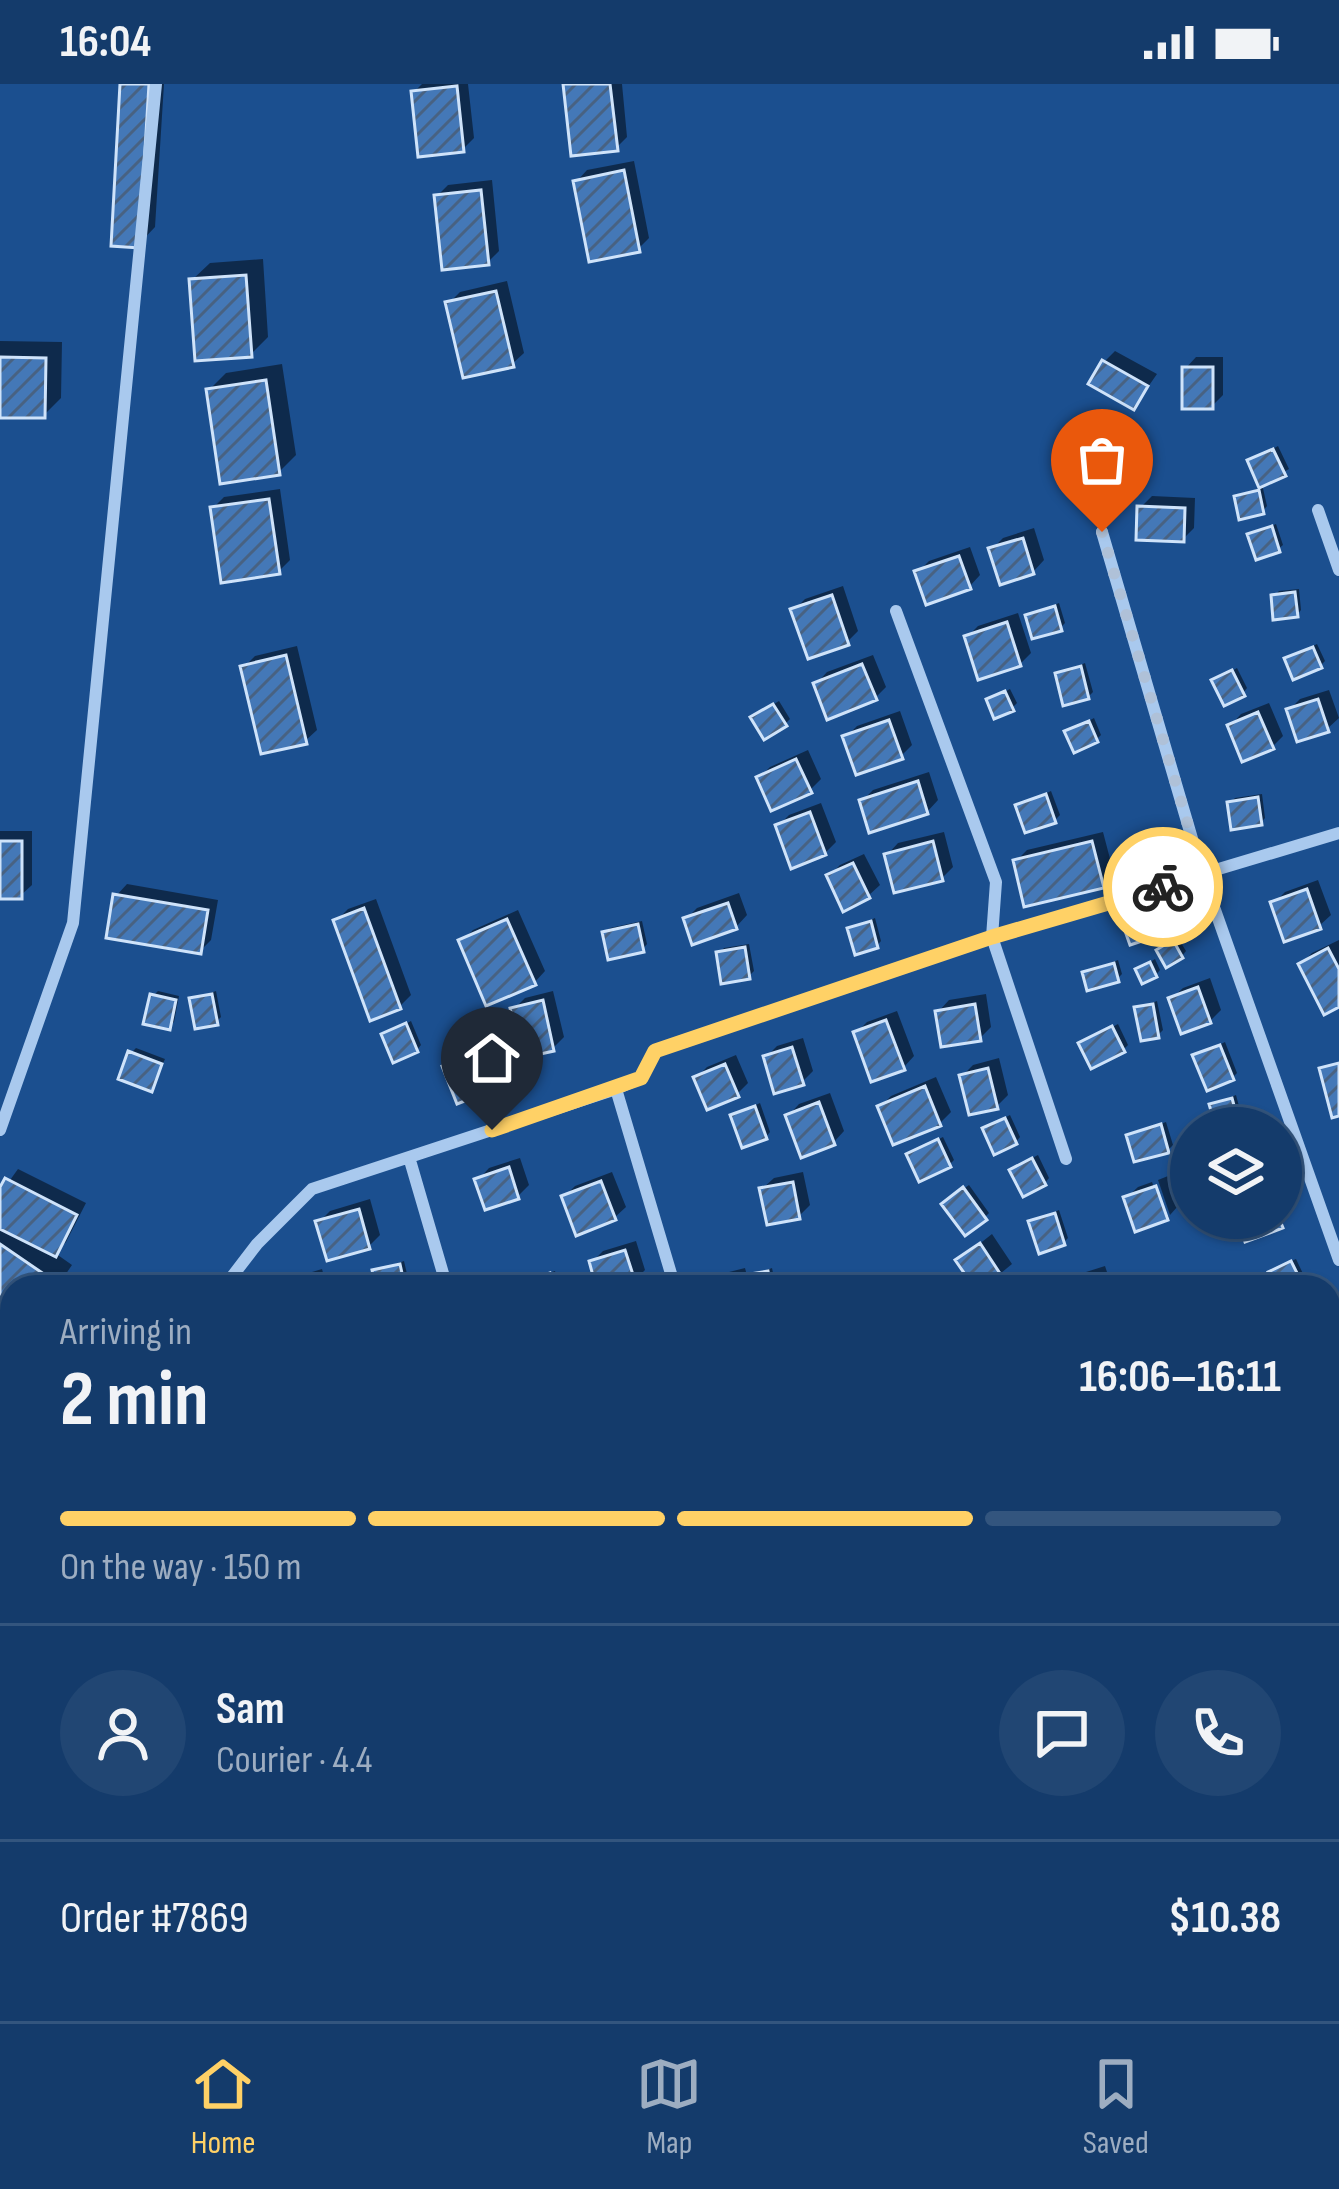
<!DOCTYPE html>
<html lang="en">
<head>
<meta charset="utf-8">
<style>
	body { margin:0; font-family:"Sofia Sans Condensed",sans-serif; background:#214673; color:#f1f3f6; height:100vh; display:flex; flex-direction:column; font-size:45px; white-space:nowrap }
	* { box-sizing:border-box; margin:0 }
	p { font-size:39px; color:#9dadc1 }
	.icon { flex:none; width:66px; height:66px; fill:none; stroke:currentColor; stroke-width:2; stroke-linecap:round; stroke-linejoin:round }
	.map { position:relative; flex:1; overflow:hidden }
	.details { position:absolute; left:0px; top:1191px; width:1341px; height:747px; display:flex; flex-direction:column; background:#143b6b; border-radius:36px 36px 0 0; box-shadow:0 3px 9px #0004,0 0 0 3px #33557e }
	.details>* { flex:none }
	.tools { position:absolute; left:1170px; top:1023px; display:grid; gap:24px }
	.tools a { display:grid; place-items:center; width:132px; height:132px; border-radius:50%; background:#143b6b; box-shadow:0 3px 9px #0004,0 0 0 3px #33557e; font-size:60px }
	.pin { position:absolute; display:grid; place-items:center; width:102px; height:102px; color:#fff; margin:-123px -51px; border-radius:50% 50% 50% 0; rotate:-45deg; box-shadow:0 0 12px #0007 }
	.pin .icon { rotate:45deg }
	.courier { position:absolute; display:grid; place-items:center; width:120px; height:120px; margin:-60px; border:9px solid #ffd166; border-radius:50%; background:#fff; color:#222; box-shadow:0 3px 15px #0007 }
	.head em { font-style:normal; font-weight:700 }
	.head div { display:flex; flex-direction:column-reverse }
	.head { display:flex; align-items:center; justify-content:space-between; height:204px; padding:0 60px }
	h1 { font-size:78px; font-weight:700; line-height:90px }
	.bar { display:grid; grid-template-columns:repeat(4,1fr); gap:18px 12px; align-content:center; height:144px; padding:0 60px }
	.bar i { height:15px; border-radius:9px; background:#33557e }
	.bar .on { background:#ffd166 }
	.bar p { grid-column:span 4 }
	.line { display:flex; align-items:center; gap:30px; padding:0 60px; border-top:3px solid #33557e }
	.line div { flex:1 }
	.round { display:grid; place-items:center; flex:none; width:126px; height:126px; border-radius:63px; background:#214673 }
	.status { display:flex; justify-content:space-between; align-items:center; height:84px; padding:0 60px; background:#143b6b; direction:ltr }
	.status svg { height:33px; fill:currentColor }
	.dock { display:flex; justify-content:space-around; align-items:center; height:168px; border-top:3px solid #33557e; background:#143b6b; font-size:33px; color:#9dadc1 }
	.dock a { display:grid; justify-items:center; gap:6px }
	.dock .on { color:#ffd166 }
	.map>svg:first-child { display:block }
	.shadow { fill:#0007 }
	.building { fill:url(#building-hatch); stroke:#cfe3fa; stroke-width:3 }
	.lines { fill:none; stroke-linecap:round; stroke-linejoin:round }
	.minor { stroke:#a9c9ee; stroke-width:12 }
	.done { stroke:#afc1d8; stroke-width:12; stroke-dasharray:0 21.6 }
	.route { stroke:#ffd166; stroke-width:15 }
</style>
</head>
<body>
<div class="status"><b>16:04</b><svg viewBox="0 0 49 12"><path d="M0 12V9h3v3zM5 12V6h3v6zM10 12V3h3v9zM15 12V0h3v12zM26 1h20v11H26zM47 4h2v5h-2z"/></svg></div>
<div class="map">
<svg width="1339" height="1937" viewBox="0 0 1339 1937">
	<defs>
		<pattern id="building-hatch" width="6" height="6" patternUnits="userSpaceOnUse" patternTransform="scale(3)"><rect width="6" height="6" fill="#4478b7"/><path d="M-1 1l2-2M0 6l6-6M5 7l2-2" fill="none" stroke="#486282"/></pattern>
	</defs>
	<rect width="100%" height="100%" fill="#1b4f8f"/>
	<path class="shadow" d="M123 0H164L155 143 138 161Z
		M422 0H468L474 54 463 65 414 8Z
		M566 0H622L627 53 616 64Z
		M634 77 649 154 638 165 576 98 587 86Z
		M492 96 499 167 488 178 437 112 448 101Z
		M263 175 268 253 251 270 192 196 210 179Z
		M507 197 524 269 512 280 449 219 460 208Z
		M0 257 62 258 61 314 44 331H0Z
		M1115 267 1157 290 1134 323 1104 278Z
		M1196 273H1223V311L1212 322 1185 285Z
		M282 280 296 371 279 388 209 306 226 289Z
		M1278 362 1289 385 1262 400 1267 422 1263 427 1237 413 1262 403 1251 377Z
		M280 405 290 476 278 488 213 424 224 413Z
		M1152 412 1195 414 1194 444 1183 455 1140 424Z
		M1276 440 1283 461 1278 465 1250 451Z
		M1034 444 1044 476 1033 488 992 465 1003 454Z
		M970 463 980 491 969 503 918 488 929 477Z
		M843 502 858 547 847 558 794 526 805 515Z
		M1299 505 1301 526 1297 531 1274 512 1279 507Z
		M1059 519 1065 539 1060 544 1029 532Z
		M1018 529 1031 569 1020 580 967 553 978 542Z
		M1317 560 1325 577 1320 582 1288 575Z
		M297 562 317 646 305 657 244 583 255 572Z
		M873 571 886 603 875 614 816 600 827 588Z
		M1085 579 1093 608 1088 613 1058 590Z
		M1237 584 1247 604 1243 609 1215 596Z
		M1010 605 1017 619 1012 624 989 616Z
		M1329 606 1339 634 1327 645 1289 626 1300 615Z
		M779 617 790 635 785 640 759 629Z
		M1269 619 1283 652 1272 663 1230 642 1241 630Z
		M900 627 912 661 901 672 846 653 857 642Z
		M1094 634 1101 651 1097 655 1068 648Z
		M808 666 821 695 810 706 759 694 770 683Z
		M929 688 938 716 927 728 862 717 873 706Z
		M1051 707 1060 731 1055 736 1019 722Z
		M1262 710 1265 734 1261 739 1230 719 1235 714Z
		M821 719 836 758 825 769 778 742 789 731Z
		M0 747H32V801L20 812H0Z
		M944 748 953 783 942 794 887 771 898 759Z
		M1103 748 1114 790 1102 802 1016 777 1027 766Z
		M864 770 880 801 868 812 829 792 840 781Z
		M1318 796 1331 831 1319 842 1274 819 1285 808Z
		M127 800 218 816 211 856 200 867 116 812Z
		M739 809 747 831 736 843 686 835 697 824Z
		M376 815 411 911 400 922 337 836 348 825Z
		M518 826 545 887 534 899 462 857 473 846Z
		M1153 833 1157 846 1152 851 1128 845Z
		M875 834 881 857 877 862 851 845Z
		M642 837 647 860 643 865 605 849 610 844Z
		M1178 854 1186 867 1182 872 1164 862Z
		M1339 856V920L1301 880 1312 869Z
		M749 860 754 887 749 892 719 869 724 864Z
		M1155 875 1160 886 1156 891 1139 885Z
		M1118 876 1122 890 1117 895 1085 889Z
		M1210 894 1221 926 1210 937 1171 915 1183 904Z
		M158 907 179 912 174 938 169 942 153 912Z
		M216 907 221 933 216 938 193 915Z
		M553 907 564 953 553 964 514 925 525 914Z
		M986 910 991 943 980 954 938 928 949 916Z
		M1157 917 1163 946 1158 951 1138 924Z
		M897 927 914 972 903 984 856 949 867 938Z
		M411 937 421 961 417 966 384 951Z
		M1118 940 1128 961 1123 966 1082 959Z
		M803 954 813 987 802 998 766 973 777 962Z
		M508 956 518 990 513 995 484 966Z
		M1225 958 1237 989 1232 994 1196 972Z
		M136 964 165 975 151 1005 131 969Z
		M468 971 482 1004 477 1009 446 983Z
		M736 971 748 999 737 1010 696 994 707 983Z
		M999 974 1008 1011 997 1022 962 992 973 981Z
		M936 993 951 1028 940 1039 880 1023 891 1012Z
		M830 1009 844 1047 833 1059 788 1032 799 1020Z
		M1236 1011 1243 1037 1238 1042 1219 1044 1212 1021Z
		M760 1019 770 1048 766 1053 733 1032Z
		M1010 1031 1020 1053 1016 1058 985 1044Z
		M1166 1038 1173 1061 1168 1066 1129 1051Z
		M943 1053 954 1076 949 1081 915 1066Z
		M1038 1071 1049 1094 1045 1099 1017 1082Z
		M520 1074 529 1101 518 1112 478 1096 489 1084Z
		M18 1085 86 1119 66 1158 55 1169 72 1181 57 1203H12V1238L0 1230V1110Z
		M612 1088 626 1123 614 1134 564 1113 575 1102Z
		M803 1088 810 1121 799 1132 762 1105 774 1094Z
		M1168 1092 1178 1122 1170 1131 1158 1096Z
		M1152 1098 1164 1132H1169L1167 1134 1126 1114 1138 1103Z
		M969 1101 989 1129 985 1133 949 1115Z
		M370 1115 380 1151 369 1162 319 1138 330 1127Z
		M1059 1126 1068 1154 1063 1159 1032 1138Z
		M992 1150 1012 1180 984 1203H978L959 1176Z
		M636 1157 645 1186 634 1197 600 1203 592 1178 603 1167Z
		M1296 1175 1306 1196 1296 1203H1278L1276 1184Z
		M404 1177 410 1203H379L376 1187Z
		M1105 1182 1112 1203H1059L1067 1194Z
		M745 1184 750 1203H714L725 1189Z
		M772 1184 776 1203H756L753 1191Z
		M322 1185 327 1203H276L282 1197Z
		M555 1187 560 1203H521L525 1196Z
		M841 1191 845 1203H806L807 1201Z
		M12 1541V1586L0 1589V1543Z
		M1338 1547 1339 1581 1329 1586V1550Z
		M1339 1607V1648L1329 1649V1608Z
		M249 1926H310L312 1934 252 1937Z
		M486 1926H553V1929L545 1937H487Z
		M950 1926H998L1000 1937H941Z
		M1309 1926H1317L1322 1937H1288Z"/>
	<path class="building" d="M120 0H149L139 164 111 162Z
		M563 0H610L618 67 571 72Z
		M457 2 464 68 418 73 411 7Z
		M624 86 640 168 589 178 573 97Z
		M481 106 489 181 442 186 434 111Z
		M246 191 252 273 195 277 189 195Z
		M496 207 514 283 463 294 445 218Z
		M0 273 46 274 45 334H0Z
		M1102 276 1148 302 1134 326 1088 300Z
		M1182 283H1213V325H1182Z
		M266 296 280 391 220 400 206 305Z
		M1273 365 1286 392 1259 404 1247 376Z
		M1259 406 1264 430 1239 436 1234 412Z
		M269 415 280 490 221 499 210 423Z
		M1137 422 1185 424 1184 458 1136 456Z
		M1272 442 1280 468 1256 476 1247 450Z
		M1023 454 1034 490 1000 501 988 464Z
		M959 472 971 505 926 521 914 487Z
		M1295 508 1298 533 1273 536 1271 511Z
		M832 511 849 561 808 575 790 525Z
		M1055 522 1062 547 1032 555 1025 531Z
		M1007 538 1021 582 978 596 964 552Z
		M1313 563 1322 584 1293 596 1284 574Z
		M286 571 307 660 261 670 240 582Z
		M862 580 877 616 827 636 813 599Z
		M1081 582 1089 615 1063 622 1055 589Z
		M1232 586 1245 612 1224 622 1211 596Z
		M1005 607 1014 627 994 635 986 615Z
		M1318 615 1329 648 1297 658 1286 625Z
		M773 620 787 642 764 656 750 633Z
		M1258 628 1274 665 1242 678 1227 641Z
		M889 636 903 675 856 691 842 652Z
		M1089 637 1098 658 1074 669 1064 647Z
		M796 675 812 709 771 727 756 693Z
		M918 697 928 730 869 749 859 716Z
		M1046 710 1056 739 1025 749 1015 721Z
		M1258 713 1262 741 1231 746 1227 718Z
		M810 728 826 771 791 785 775 741Z
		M0 757H22V815H0Z
		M933 757 943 797 894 809 884 770Z
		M1092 757 1104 804 1024 823 1013 776Z
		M853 779 870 814 843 828 826 791Z
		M1307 805 1321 845 1284 858 1270 818Z
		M113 810 208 826 201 870 106 854Z
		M728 819 737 845 692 861 683 834Z
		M364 824 401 925 370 937 333 836Z
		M507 835 536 901 486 922 458 856Z
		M1148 836 1154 853 1130 861 1124 844Z
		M871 837 878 864 855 871 847 844Z
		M638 840 644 868 608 876 602 848Z
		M1173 856 1183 874 1166 884 1156 866Z
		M745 863 750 895 721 900 716 868Z
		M1328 864 1339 885V923L1324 931 1298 880Z
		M1150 878 1157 893 1142 900 1135 885Z
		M1114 879 1119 898 1087 907 1082 888Z
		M1198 903 1211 939 1181 950 1168 914Z
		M150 910 176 916 170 946 143 940Z
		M212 910 218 941 195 945 189 914Z
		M543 916 554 967 522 974 510 924Z
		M975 920 981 957 941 963 935 927Z
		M1153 920 1159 954 1141 957 1134 923Z
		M886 936 905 986 871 998 853 948Z
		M406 939 418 968 393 979 381 950Z
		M1112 942 1125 968 1091 985 1078 959Z
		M504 959 515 998 492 1004 481 965Z
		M1220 961 1234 996 1207 1007 1192 971Z
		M792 963 804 1001 774 1010 763 972Z
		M128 967 162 980 152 1008 118 995Z
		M463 974 478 1012 457 1020 442 982Z
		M1339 979V1032L1332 1034 1319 984Z
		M725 980 739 1013 707 1026 693 993Z
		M988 984 998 1025 969 1031 959 991Z
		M925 1002 941 1042 893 1061 877 1022Z
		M1232 1014 1240 1044H1216L1209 1020Z
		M819 1018 835 1061 801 1074 785 1031Z
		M755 1022 767 1055 742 1064 730 1031Z
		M1005 1034 1017 1060 994 1071 982 1044Z
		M1161 1040 1169 1069 1134 1078 1126 1051Z
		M938 1055 951 1083 919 1098 906 1070Z
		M1032 1074 1046 1101 1023 1113 1009 1086Z
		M509 1083 519 1115 485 1126 474 1095Z
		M5 1094 77 1131 56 1173 0 1145V1103Z
		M601 1097 616 1136 576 1152 561 1112Z
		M793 1098 800 1135 767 1141 759 1104Z
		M1156 1102 1168 1136 1135 1148 1123 1113Z
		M963 1103 987 1136 965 1152 941 1120Z
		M359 1125 370 1165 327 1177 315 1137Z
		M1055 1129 1065 1161 1039 1170 1028 1137Z
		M1248 1134H1279L1283 1144 1245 1158 1238 1138Z
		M980 1159 1003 1194 990 1203H974L955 1176Z
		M0 1160 57 1199 54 1203H12V1242L0 1233Z
		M625 1166 636 1200 596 1203 589 1177Z
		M1291 1177 1304 1203H1275L1268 1188Z
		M400 1180 405 1203H376L372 1186Z
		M768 1187 771 1203H753L750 1190Z
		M550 1189 554 1203H518L517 1200Z
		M1094 1191 1098 1203H1058Z
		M1339 1491V1529L1329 1532V1494Z
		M12 1547V1589L0 1592V1550Z
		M12 1602V1648L7 1649 0 1604Z
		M1329 1617H1339V1651L1329 1652Z
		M246 1926H297L299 1937H248Z
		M483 1926H542L543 1937H484Z
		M641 1926 643 1937H619L618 1927Z
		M731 1926H771L773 1937H724L723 1927Z
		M972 1926H984L987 1937H938Z"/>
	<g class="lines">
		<path class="minor" d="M1318 426 1339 486
			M1102 448 1203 792 1339 1176
			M896 527 996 798 992 853 1066 1075
			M616 1005 675 1203
			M0 1046 73 839 156 0
			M409 1073 447 1203
			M224 1203 257 1160 312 1105 616 1005 641 994 655 967 992 853 1339 749
			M0 1391 12 1377
			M1329 1896 1339 1927
			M444 1926 448 1937
			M893 1926 896 1937"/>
	</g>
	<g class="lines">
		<path class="done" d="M1102 448 1203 792 1163 803"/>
		<path class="route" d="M492 1046 641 994 655 967 992 853 1163 803"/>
	</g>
</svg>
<div class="tools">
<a><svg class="icon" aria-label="layers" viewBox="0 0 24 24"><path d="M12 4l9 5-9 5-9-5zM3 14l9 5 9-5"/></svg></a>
</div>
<div class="pin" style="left:1102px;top:448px;background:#ea580c"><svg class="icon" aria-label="bag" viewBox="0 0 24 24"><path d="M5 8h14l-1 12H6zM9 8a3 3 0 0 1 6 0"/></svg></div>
<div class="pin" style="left:492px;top:1046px;background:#1f2937"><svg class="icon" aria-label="home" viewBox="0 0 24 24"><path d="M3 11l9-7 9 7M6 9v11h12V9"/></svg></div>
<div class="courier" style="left:1163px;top:803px"><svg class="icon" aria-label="bike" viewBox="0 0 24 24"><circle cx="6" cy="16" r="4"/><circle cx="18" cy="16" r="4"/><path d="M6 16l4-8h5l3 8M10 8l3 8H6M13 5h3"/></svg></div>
<section class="details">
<div class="head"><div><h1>2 min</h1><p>Arriving in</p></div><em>16:06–16:11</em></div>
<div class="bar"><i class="on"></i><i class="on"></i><i class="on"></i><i></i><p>On the way · 150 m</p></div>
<div class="line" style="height:216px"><a class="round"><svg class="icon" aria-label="person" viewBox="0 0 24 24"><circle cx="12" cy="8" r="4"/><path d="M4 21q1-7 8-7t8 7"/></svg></a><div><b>Sam</b><p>Courier · 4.4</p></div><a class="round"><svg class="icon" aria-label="chat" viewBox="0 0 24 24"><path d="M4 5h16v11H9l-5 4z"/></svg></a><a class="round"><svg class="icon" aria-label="phone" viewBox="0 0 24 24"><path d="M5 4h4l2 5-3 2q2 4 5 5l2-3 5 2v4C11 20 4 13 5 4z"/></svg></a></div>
<div class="line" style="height:156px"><div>Order #7869</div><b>$10.38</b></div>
</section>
</div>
<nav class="dock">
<a class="on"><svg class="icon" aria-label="home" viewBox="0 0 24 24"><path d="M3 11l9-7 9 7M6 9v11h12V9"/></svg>Home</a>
<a><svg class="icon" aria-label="map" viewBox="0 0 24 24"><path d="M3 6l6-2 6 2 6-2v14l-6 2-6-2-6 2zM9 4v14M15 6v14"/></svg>Map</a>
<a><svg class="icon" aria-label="saved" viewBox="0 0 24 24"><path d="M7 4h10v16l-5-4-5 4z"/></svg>Saved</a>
</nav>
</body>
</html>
